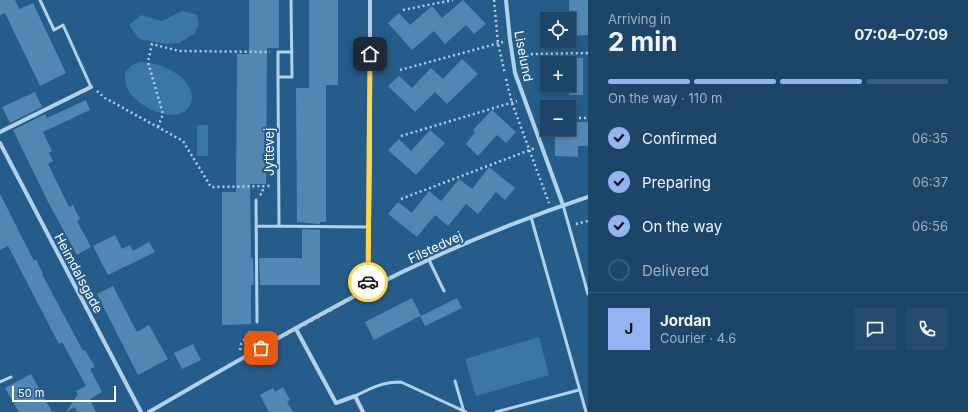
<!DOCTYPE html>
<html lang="en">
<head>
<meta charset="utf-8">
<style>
	body { margin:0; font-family:Inter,sans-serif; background:#254c6d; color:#f1f3f6; height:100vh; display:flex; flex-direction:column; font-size:15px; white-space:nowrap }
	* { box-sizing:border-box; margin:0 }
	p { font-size:13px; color:#a0b1c0 }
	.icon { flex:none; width:22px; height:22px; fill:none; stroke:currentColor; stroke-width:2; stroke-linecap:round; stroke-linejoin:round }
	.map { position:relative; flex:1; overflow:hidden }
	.side { display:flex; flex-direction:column; background:#1c4567; width:380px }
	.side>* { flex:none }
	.fabs { position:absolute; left:540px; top:12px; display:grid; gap:8px }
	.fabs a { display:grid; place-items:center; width:36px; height:36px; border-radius:0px; background:#1c4567; box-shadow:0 2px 6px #0003,0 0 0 1px #3a5d7b; font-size:20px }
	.scale { position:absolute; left:12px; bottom:10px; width:104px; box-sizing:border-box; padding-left:4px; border:2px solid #fff; border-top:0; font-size:11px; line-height:14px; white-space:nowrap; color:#fff; -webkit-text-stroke:3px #265c89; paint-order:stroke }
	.pin { position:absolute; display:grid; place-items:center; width:34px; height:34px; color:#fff; margin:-17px; border-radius:8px; box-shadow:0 2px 6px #0006 }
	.courier { position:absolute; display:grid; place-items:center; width:40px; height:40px; margin:-20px; border:3px solid #ffd54a; border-radius:50%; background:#fff; color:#222; box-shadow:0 1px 5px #0007 }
	.summary em { font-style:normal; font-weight:700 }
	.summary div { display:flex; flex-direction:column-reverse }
	.summary { display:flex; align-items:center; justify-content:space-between; height:68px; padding:0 20px }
	h1 { font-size:26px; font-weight:700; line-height:30px }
	.bar { display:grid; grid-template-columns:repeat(4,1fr); gap:6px 4px; align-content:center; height:48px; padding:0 20px }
	.bar i { height:5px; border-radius:3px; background:#3a5d7b }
	.bar .active { background:#95b2f1 }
	.bar p { grid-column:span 4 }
	.line { display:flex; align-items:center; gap:10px; padding:0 20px; border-top:1px solid #3a5d7b }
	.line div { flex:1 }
	.round { display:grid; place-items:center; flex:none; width:42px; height:42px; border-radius:0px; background:#254c6d }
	ol { padding:0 20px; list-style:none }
	li { display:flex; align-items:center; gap:12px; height:44px }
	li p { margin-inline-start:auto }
	li .icon { padding:4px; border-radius:50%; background:#95b2f1; color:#111; stroke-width:4 }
	li:last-child { color:#a0b1c0 }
	li i { width:22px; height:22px; border:2px solid #3a5d7b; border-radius:50% }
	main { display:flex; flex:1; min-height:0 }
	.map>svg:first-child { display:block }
	.green { fill:#3a76a6 }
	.building { fill:#5287b2 }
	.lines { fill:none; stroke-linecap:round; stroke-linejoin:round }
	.path { stroke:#b3d1e9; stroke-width:2.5; stroke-dasharray:2 3; stroke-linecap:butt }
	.service { stroke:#b3d1e9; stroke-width:3 }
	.minor { stroke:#b3d1e9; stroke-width:4 }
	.done { stroke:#b3c6d6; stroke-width:4; stroke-dasharray:0 7.2 }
	.route { stroke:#ffd54a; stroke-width:5 }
	.labels { text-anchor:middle; stroke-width:4; stroke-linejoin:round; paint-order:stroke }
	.street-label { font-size:13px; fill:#fff; stroke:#265c89 }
</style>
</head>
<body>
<main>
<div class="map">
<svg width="588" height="412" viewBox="0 0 588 412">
	<rect width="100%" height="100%" fill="#265c89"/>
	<path class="green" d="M182 11 197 15 199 24 195 33 179 43 166 44 139 39 129 25 141 15 162 21Z
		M140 62C159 62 191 75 192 97 192 101 190 105 188 108 177 121 155 113 143 105 130 95 124 89 125 72L132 65Z
		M197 125H208V156H197Z
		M539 337 549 375 476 396 465 359Z"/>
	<path class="building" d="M0 0H15L19 9 33 3 66 73 40 86 5 13 0 15Z
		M249 0H279V48H267L266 184H250L251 258H253L254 285H251V324L222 325V192H236L237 54H249Z
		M309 0H338V85H326V222H320V224L297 222 296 88H309Z
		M463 0 486 24 474 34 466 25 445 44 434 31 412 50 388 23 399 13 410 25 432 6 442 18Z
		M569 0H588V35L569 36Z
		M569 58H583V95H569Z
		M462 59 478 74 447 104 435 92 415 112 388 86 399 76 412 88 431 68 443 79Z
		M35 92 42 107 10 123 2 107Z
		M86 100 90 110 43 132 52 151 49 153 53 161 48 164 69 207 73 205 80 219 77 221 91 247 77 255 48 202 13 130 45 114 47 118Z
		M492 110 516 132 506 143 497 135 478 156 466 144 475 132 473 130Z
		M577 122H588V146H578V157L555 156V132L577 133Z
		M430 130 445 143 416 175 388 150 399 139 411 151Z
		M489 167 515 188 505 200 496 192 478 214 466 204 448 226 435 215 417 237 388 214 398 202 412 213 429 191 441 201 459 179 472 189Z
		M0 194 34 261 36 259 43 274H42L83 351 85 350 95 367 90 369 102 392 90 399 96 412H77L75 407 66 412 78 394 76 391 86 386 62 342 59 344 8 246 0 250Z
		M302 229 320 230V285H260L259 258H302Z
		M115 235 122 249 130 245 133 251 149 242 155 252 108 275 93 246Z
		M113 286 137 332 149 325 168 359 138 375 97 294Z
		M412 298 421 316 457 298 462 308 425 326 420 316 374 340 365 322Z
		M193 344 201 360 182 369 174 353Z
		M31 374 52 412H19L5 388Z
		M283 387 290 400 287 402 293 412H269L260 395 273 388 275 392Z"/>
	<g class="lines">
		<path class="path" d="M494 0 498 43 505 74
			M403 10 453 0
			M521 56 533 54 588 53
			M400 70 503 42
			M506 79 512 103 549 203
			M97 91 105 98 183 141 211 187 270 186
			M569 118H588
			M158 127 163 114 148 62 152 44 179 51 270 52
			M401 136 517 101
			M260 195 263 192 262 186
			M401 199 535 148
			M576 224 588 221
			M240 350 241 344 252 329"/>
		<path class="service" d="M40 0 54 30 63 25 91 87
			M278 77V52H292
			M256 200 257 322
			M563 205 588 294
			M531 217 586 412
			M257 226 369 227
			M279 226 278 77H292L291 0
			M429 260 444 291
			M455 381 464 412
			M0 382 11 377
			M355 396C372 388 382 382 401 382L466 412
			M496 412 579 390"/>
		<path class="minor" d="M506 0 510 40 515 73 563 205
			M0 132 91 87
			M0 143 141 412
			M368 289 370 159V0
			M296 329 336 403 355 396 363 412
			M149 412C221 370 294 328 368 289 438 253 513 222 588 197"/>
	</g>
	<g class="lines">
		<path class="done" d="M261 348 368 289V282"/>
		<path class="route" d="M368 282 370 54"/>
	</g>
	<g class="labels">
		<g class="street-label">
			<text transform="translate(524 56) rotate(79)" y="5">Liselund</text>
			<text transform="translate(269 152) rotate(-90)" y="5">Jyttevej</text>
			<text transform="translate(435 247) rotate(-25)" y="5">Filstedvej</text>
			<text transform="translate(79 273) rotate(62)" y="5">Heimdalsgade</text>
		</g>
	</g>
</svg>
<div class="fabs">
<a><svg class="icon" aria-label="locate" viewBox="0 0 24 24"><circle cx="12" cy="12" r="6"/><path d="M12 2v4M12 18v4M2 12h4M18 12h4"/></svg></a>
<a>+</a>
<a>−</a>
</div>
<div class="scale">50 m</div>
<div class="pin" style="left:261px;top:348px;background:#ea580c"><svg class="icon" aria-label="bag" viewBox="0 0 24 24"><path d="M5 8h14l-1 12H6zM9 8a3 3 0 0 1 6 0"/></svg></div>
<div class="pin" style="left:370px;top:54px;background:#1f2937"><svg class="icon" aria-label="home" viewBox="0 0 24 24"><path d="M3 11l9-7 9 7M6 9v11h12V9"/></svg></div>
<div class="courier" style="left:368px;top:282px"><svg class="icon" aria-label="car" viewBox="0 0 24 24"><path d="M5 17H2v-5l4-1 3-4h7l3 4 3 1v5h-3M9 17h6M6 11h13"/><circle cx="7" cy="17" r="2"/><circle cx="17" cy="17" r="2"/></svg></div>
</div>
<section class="side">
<div class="summary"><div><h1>2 min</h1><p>Arriving in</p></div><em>07:04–07:09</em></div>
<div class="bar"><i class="active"></i><i class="active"></i><i class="active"></i><i></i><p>On the way · 110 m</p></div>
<ol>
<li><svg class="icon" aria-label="check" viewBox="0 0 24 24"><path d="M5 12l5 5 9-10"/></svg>Confirmed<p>06:35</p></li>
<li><svg class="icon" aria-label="check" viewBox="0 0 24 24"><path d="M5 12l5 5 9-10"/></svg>Preparing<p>06:37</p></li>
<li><svg class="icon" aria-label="check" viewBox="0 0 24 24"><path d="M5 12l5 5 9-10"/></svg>On the way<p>06:56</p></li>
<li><i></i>Delivered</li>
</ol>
<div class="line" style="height:72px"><b class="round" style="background:#95b2f1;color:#111">J</b><div><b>Jordan</b><p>Courier · 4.6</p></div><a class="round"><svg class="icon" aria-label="chat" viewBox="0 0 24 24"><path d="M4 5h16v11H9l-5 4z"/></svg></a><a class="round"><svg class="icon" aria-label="phone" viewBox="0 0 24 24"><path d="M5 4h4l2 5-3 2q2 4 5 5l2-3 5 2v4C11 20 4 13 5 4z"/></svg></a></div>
</section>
</main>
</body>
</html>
